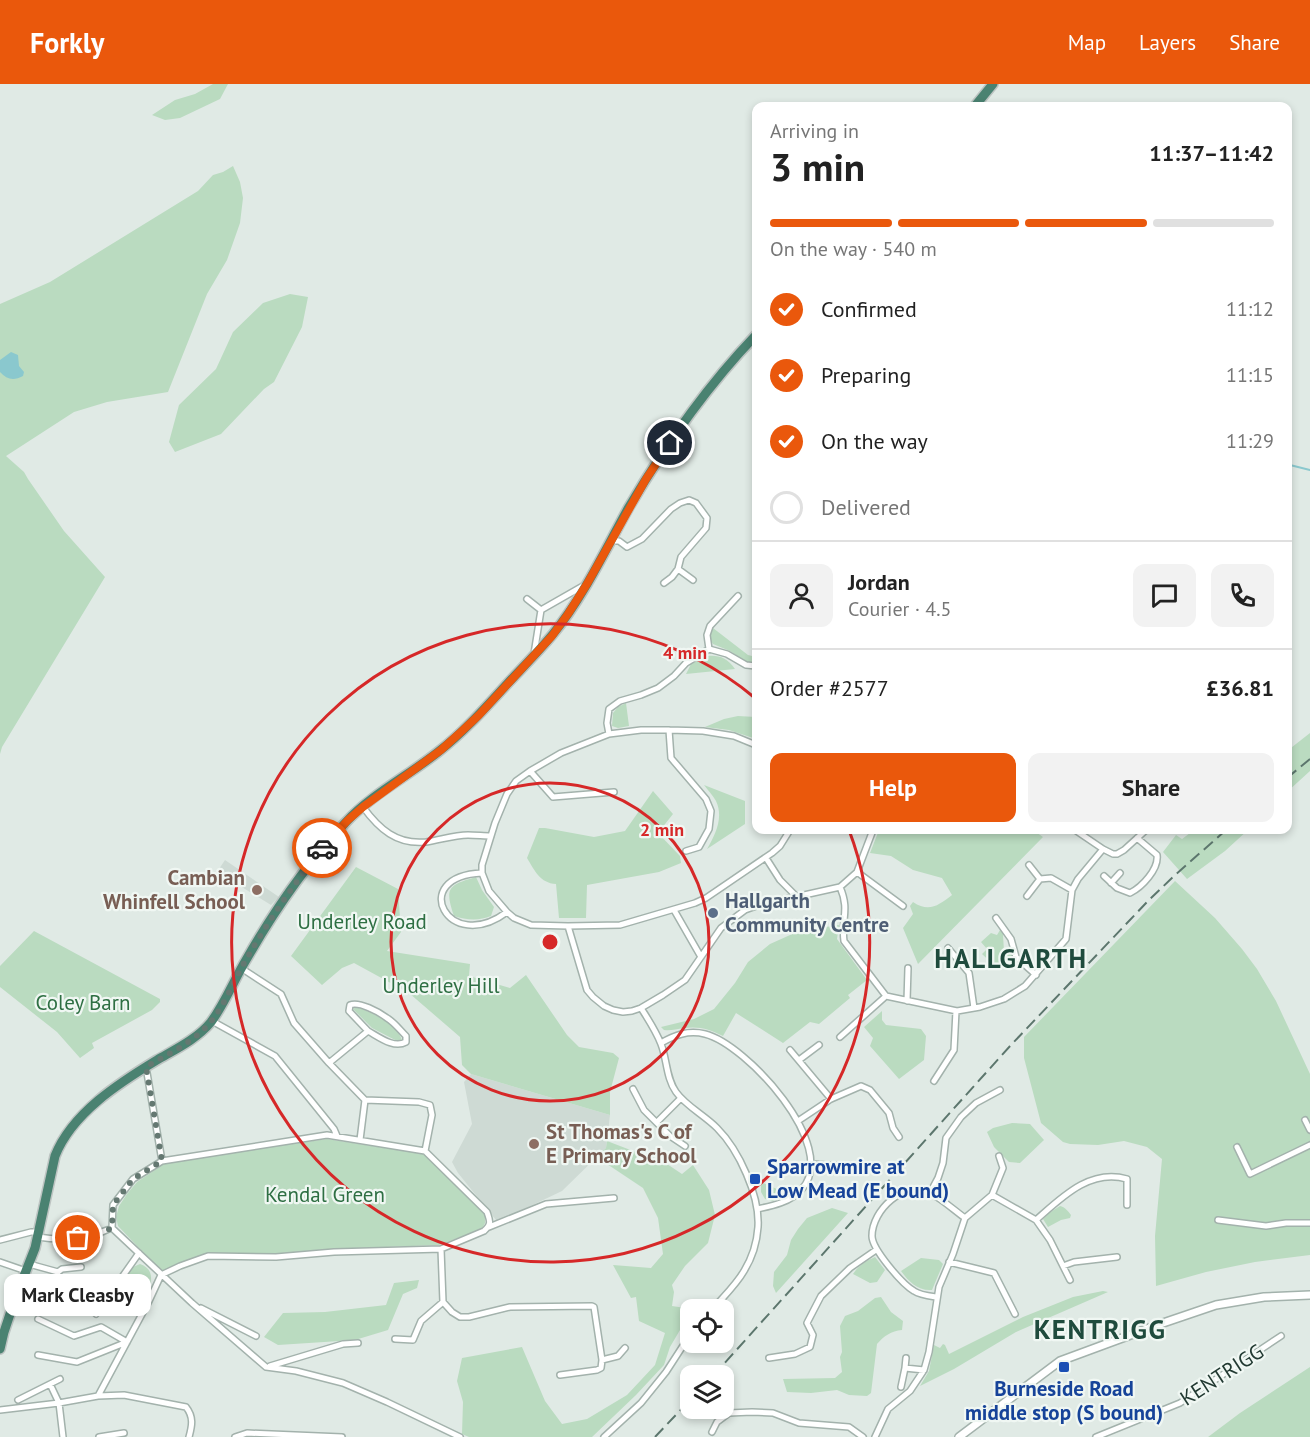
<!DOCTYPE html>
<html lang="en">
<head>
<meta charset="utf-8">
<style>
	body { margin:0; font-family:"PT Sans",sans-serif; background:#f2f2f2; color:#222; height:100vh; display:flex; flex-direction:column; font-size:22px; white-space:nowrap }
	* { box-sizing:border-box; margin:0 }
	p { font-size:20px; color:#767676 }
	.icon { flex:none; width:33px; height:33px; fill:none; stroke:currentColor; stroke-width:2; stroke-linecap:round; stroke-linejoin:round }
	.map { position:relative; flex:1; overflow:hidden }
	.drawer { position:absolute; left:752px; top:18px; width:540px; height:732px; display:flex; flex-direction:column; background:#fff; border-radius:12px; box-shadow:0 3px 9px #0003 }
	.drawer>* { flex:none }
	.tools { position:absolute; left:680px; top:1215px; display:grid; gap:12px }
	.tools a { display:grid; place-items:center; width:54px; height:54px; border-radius:12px; background:#fff; box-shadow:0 3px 9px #0003; font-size:30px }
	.pin { position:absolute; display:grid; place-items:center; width:51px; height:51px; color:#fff; margin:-26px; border:3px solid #fff; border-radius:50%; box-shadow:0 2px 6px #0007 }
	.courier { position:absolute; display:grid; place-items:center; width:60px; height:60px; margin:-30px; border:4px solid #ea580c; border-radius:50%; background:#fff; color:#222; box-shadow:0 2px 8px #0007 }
	.bubble { position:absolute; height:42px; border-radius:12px; background:#fff; box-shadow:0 3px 9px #0003; font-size:20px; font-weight:600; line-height:42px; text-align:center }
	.head em { font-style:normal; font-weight:600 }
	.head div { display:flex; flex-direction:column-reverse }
	.head { display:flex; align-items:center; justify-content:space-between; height:102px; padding:0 18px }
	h1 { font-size:39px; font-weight:600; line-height:45px }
	.bar { display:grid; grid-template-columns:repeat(4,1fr); gap:9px 6px; align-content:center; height:72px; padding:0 18px }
	.bar i { height:8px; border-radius:4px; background:#e0e0e0 }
	.bar .active { background:#ea580c }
	.bar p { grid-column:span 4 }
	.line { display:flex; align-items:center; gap:15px; padding:0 18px; border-top:2px solid #e0e0e0 }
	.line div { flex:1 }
	.round { display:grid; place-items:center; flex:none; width:63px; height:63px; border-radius:12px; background:#f2f2f2 }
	ol { padding:0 18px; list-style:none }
	li { display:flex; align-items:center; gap:18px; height:66px }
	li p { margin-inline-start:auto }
	li .icon { padding:6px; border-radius:50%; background:#ea580c; color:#fff; stroke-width:4 }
	li:last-child { color:#767676 }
	li i { width:33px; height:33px; border:3px solid #e0e0e0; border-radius:50% }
	.primary-button { display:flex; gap:12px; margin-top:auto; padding:12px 18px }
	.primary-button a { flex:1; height:69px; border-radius:12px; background:#ea580c; color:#fff; font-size:24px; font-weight:600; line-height:69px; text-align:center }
	.primary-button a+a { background:#f2f2f2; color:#222 }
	header { display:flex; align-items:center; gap:36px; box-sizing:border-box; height:84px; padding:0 30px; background:#ea580c; color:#fff }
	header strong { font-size:28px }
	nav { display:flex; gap:33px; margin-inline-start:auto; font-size:21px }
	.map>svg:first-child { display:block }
	.built { fill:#cedad4 }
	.green { fill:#badbc0 }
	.water { fill:#8ac8ce }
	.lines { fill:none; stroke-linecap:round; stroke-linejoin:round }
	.stream { stroke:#8ac8ce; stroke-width:2 }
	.minor-casing { stroke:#a3b2ac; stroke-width:8 }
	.tertiary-casing { stroke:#a3b2ac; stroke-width:10 }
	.trunk-casing { stroke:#bdc4c2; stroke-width:12 }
	.minor { stroke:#fff; stroke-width:5 }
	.tertiary { stroke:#fff; stroke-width:7 }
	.trunk { stroke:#4a8271; stroke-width:9 }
	.rail { stroke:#5c766d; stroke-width:2; stroke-dasharray:12 6; stroke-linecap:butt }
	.done { stroke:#647871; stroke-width:6; stroke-dasharray:0 10.8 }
	.route { stroke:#ea580c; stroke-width:8 }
	.ring { fill:none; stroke:#d62828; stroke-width:3 }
	.education-dot { fill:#8d6e63; stroke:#f0f7f3; stroke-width:2 }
	.service-dot { fill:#5c6f8a; stroke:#f0f7f3; stroke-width:2 }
	.transit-dot { fill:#1a4fb4; stroke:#f0f7f3; stroke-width:2 }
	.labels { text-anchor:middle; stroke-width:4.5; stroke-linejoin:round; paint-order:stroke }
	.education-label { font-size:21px; font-weight:bold; fill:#785e54; stroke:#f0f7f3; text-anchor:end }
	.service-label { font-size:21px; font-weight:bold; fill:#4e5e75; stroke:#f0f7f3; text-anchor:start }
	.park-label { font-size:21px; fill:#2e6f43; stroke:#f0f7f3 }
	.transit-label { font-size:21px; font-weight:bold; fill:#164399; stroke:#f0f7f3; text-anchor:start }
	.street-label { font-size:21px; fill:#223a32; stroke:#f0f7f3 }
	.district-label { font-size:27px; font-weight:bold; letter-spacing:1.5px; fill:#1f4b3d; stroke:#f0f7f3 }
	.centre { fill:#d62828; stroke:#f0f7f3; stroke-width:3 }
	.ring-label { font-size:18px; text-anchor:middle; font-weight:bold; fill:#d62828; stroke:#f0f7f3; stroke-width:4.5; stroke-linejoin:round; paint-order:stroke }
</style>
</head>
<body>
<header>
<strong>Forkly</strong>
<nav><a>Map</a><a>Layers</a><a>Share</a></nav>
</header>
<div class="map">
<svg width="1310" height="1353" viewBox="0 0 1310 1353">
	<rect width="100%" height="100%" fill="#e0eae5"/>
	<path class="built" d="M225 776 257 798 279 813 271 821 217 788Z
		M471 990 610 1031 606 1064 562 1107 501 1136H496L458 1089 452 1078 472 1040 464 998Z"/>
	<path class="green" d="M213 0H228L220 15 180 34 165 36 152 31 175 16 195 10Z
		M233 82 240 98 243 114 240 139 227 176 207 210 168 308 107 318 74 328 6 372 24 388 28 395 64 447 105 493 2 663 0 670V220L50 198 198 107 213 91 223 88Z
		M290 210 308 213 302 243 274 298 264 305 221 350 175 368 169 358 179 321 216 285 233 248 263 219Z
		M713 544 748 571 756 573V580L747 578 730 567 713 560 710 555V549Z
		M707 572C720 571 727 574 735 585L686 590 691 580Z
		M626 619 629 642 618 644 612 642 613 629 618 623Z
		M738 632 756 633V655L729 646 705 643 724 635Z
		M1310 649V687L1287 708V667Z
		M704 701 745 717V740L707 765C715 751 724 734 716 717 713 712 708 706 704 701Z
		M653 707 673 730 658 749 680 772 681 779 659 788 587 801 586 834H559L556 800C540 799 535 787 527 774L539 744H545L594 753 625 747Z
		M879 746H1033L1043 753 918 880 903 844 913 830 910 822 913 818C929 829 939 821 952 811L942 794 913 786 891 772 870 769Z
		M1194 746H1248L1225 767 1187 795 1163 768 1176 751 1182 755Z
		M356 783 398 805 401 848 387 867 470 880 469 892 510 904 526 891 567 951 579 963 613 969 619 974 610 1008V1031L471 990 462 981 460 953 409 909 354 879 342 884 322 901 291 872Z
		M476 793 482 806 494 823 491 832C479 837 466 836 454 832 444 803 449 801 476 793Z
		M1175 797 1215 834 1242 865 1257 885 1276 917 1310 990V1171L1255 1178 1206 1188 1156 1202 1155 1152 1162 1075 1147 1063 1124 1057 1098 1061 1070 1060 1063 1058 1041 1039 1024 974V953Z
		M839 841 837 855 867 896 848 911 850 914 819 940 810 938 783 959 736 929 723 952C710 945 699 942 684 944 676 945 671 947 664 946L661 943 694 935 714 925 735 899 748 878 770 860 799 847Z
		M1000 846H1003L1007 851H1003L1004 867H1011L1014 872 998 885 982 870 987 865 981 858 991 849 997 851Z
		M34 847 160 915V918L152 926 92 959 94 964 80 974 57 948 0 903V882Z
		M356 923C371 928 396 939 402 956L400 957H397L372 944 353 925Z
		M882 927V936L886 941 921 945 926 952 924 976 899 995 870 962 873 954 864 943Z
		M1012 1039 1030 1040 1044 1056 1020 1079 1009 1078 994 1063 987 1048 993 1044Z
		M327 1055 423 1070 430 1075 482 1127 485 1132V1139L483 1143 476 1147 439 1161 333 1165 283 1170H207L161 1187 118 1142 116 1133 119 1122 127 1110 137 1098 167 1078Z
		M607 1057 667 1080 682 1090 693 1081 709 1106 715 1131 708 1159 685 1182 672 1201 674 1208 672 1222 692 1225 690 1226V1229L670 1263 664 1281 636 1311 592 1353H469L462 1350 463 1318 457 1297 462 1274 522 1263 545 1317 562 1340 587 1335 627 1311 655 1281 665 1249 639 1237 636 1213 631 1214 613 1181 651 1184 663 1170 658 1134 643 1104 607 1080H589L606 1064Z
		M761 1098 786 1109 773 1117 765 1115 761 1108Z
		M1060 1122C1065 1123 1068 1127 1071 1131L1070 1134 1061 1136 1048 1143 1043 1135 1049 1129Z
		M832 1124 848 1129 776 1209 773 1202 774 1188 787 1171 791 1156 798 1145 807 1134Z
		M875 1173 885 1186 877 1198 870 1199 853 1190C859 1181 866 1177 875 1173Z
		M921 1174 939 1176 943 1180 932 1206C918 1207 909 1198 901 1187Z
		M140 1180C163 1188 144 1214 137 1228L112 1215 133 1183Z
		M419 1196 417 1204 403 1210 388 1246 355 1256 278 1261 264 1253 283 1229 325 1228 386 1221 394 1199Z
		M1103 1207 1108 1208 1016 1248 954 1285 920 1302 929 1287 934 1261 940 1264 943 1260 945 1261 949 1270 1023 1233 1073 1213Z
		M881 1213 891 1228 903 1237 902 1246C891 1247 884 1252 877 1260L871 1309 867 1312 849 1311 837 1306 811 1309 787 1308 783 1295 835 1294 842 1288 840 1273 842 1268 840 1242 845 1232 858 1227 875 1214Z
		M1310 1283V1353H1208L1240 1329Z"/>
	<path class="water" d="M11 268 18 271 19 282 24 288 23 292C14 297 7 296 0 288V276Z"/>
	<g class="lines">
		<path class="stream" d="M1287 377 1290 381 1310 386"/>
		<defs>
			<path id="minor" d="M612 455 615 457H619L627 463 642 455 671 425 680 419 689 416 696 419 707 434 706 444 681 473 678 485 672 493 664 499
				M678 485 693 496
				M527 515 541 526
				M709 565 707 551 710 542 738 512
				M534 570 541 526 583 502
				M669 646 671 674 706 715 711 727 709 745 699 763 686 767
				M609 650 607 639 609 625 620 617 641 611 658 604 674 592 686 579 709 565 727 570 746 581 756 582
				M756 661 734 652 703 647 669 646H641L609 650 561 669 530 687 516 697 507 710 495 739 482 781V789L489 807 507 828 514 834 531 841 568 842 620 841 695 819 706 814 772 769 780 762 790 746
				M530 687 553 713 614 708
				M363 723C379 745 397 761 426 758 440 756 454 751 468 751 476 751 484 752 491 752
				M1075 746 1103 765 1113 770H1117L1124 766 1146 746
				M766 774 780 796 796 812
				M1029 781 1040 795 1051 794 1072 806
				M857 788 903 822
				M482 789C407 792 448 872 507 828
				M1104 792 1117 804 1130 809C1142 803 1159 785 1157 771L1137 754
				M1111 799 1120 789
				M840 803C850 826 841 835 844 857L886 912 957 927 980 923 1004 915 1025 902 1066 855 1072 806 1078 795 1103 765
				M1027 812 1040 795
				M674 826 701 873
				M996 834 1011 855 1016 873 1036 891
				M568 842 587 906 593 913 604 922 613 926 623 928 632 927 641 924 663 911 685 896 721 844 745 826 759 821 840 803 857 788 873 746
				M948 864 969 889 974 924
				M241 884 281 910 294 939 329 979 365 1016 360 1056
				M907 917 908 884
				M641 924C648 935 656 947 661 960 667 975 666 994 676 1008 686 1022 704 1031 717 1044 739 1066 760 1112 758 1143 757 1158 752 1174 744 1187 736 1201 723 1213 712 1226
				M212 937 275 972 334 1045 337 1052
				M840 953 886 912
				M661 959C675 951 688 946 705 950 746 960 840 1062 802 1105 791 1118 772 1122 757 1125
				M790 966 831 1015
				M799 976 819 961
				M329 979 368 947C379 953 394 965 406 958V952C400 946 394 938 387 934 379 928 359 917 350 921L349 927 368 947
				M146 983 162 1077
				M934 997 954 966 956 927
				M633 1005 644 1026 670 1052 685 1062
				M365 1016 419 1018 430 1021 432 1031 425 1067
				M1305 1036 1310 1046
				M798 1037 831 1015 861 1002 870 1006 889 1029 893 1044 899 1053
				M657 1038 681 1014
				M1237 1063 1250 1090 1310 1061
				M812 1080 841 1082
				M930 1109 938 1094 943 1079 946 1054 961 1033 976 1019 1000 1006
				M992 1111 1036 1136 1050 1156 1070 1196
				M1036 1136C1061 1114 1090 1084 1127 1095V1121
				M1218 1136 1266 1142 1286 1139H1310
				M489 1143 546 1120 614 1114
				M112 1144 192 1219 266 1283 296 1287 343 1299 387 1318 460 1353
				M38 1153C55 1156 77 1156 94 1151 100 1149 106 1146 112 1144
				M0 1156 31 1148H39
				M441 1165 443 1218 452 1228 460 1233H469L510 1223 592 1222 594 1223 602 1276 601 1284 597 1286 560 1291
				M0 1178 26 1187
				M949 1178 994 1189 1015 1230
				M29 1180 58 1188 62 1185 81 1183
				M1063 1182 1074 1178 1117 1173
				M54 1202 58 1188
				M936 1213C929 1212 920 1211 914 1207 902 1200 872 1165 872 1152 872 1126 904 1096 930 1109 942 1115 954 1126 965 1134
				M201 1224 256 1252
				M96 1230 139 1169
				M38 1235 74 1252 101 1243 127 1258
				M395 1255 413 1256 421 1237 443 1218
				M38 1271 77 1278 127 1258
				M769 1274 795 1270 810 1263 813 1251 807 1239 821 1212 850 1184 876 1166
				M602 1276 618 1272 625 1264
				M270 1282 343 1260 358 1259
				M905 1284 906 1274
				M50 1300 60 1295
				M901 1303 905 1284 924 1286
				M98 1312 124 1311 186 1323C194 1333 192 1342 189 1353
				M18 1316 50 1300 59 1319 63 1353
				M0 1326 59 1319 98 1312 149 1217 161 1191 180 1182 208 1172 276 1173 334 1168 441 1165 484 1147C492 1140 490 1137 487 1128L425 1067 327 1051 162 1077 133 1095 113 1121 112 1144
				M712 1348 717 1338 729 1329 752 1328 773 1329 799 1339 849 1343 863 1353
				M99 1353 124 1349
				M235 1353 247 1349 342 1353
				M604 1353 641 1319 666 1288 690 1251
				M875 1353 888 1325 910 1307 924 1286 929 1268 939 1203 953 1170 965 1134 992 1111 1003 1084 999 1072
				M1096 1353 1180 1319 1281 1252"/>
			<path id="tertiary" d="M959 1353 1060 1277 1163 1239 1216 1221 1264 1213 1310 1211"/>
			<path id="trunk" d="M975 22 993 0
				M0 1265 4 1248 15 1215 35 1164 55 1072C72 1029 119 999 157 976 176 965 197 955 211 938 225 919 234 896 246 876 274 827 307 779 346 738 372 710 408 692 438 668 464 648 486 623 508 599 523 583 539 567 553 550 584 512 605 466 629 423 665 362 707 302 756 251"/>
		</defs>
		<use href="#minor" class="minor-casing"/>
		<use href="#tertiary" class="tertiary-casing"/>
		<use href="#trunk" class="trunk-casing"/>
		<use href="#minor" class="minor"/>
		<use href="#tertiary" class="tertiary"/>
		<use href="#trunk" class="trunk"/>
		<path class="rail" d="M1287 694 1310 675
			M713 1292 1011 961 1148 817 1174 792 1226 746
			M655 1353 690 1316"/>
	</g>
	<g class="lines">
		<path class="done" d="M78 1154 95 1151 112 1144 113 1121 133 1095 162 1077 146 983C166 971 188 961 204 945 224 926 233 897 247 874 269 836 295 799 322 764"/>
		<path class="route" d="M322 764 348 736 363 723 441 666 462 647 479 631 552 552 568 530 587 500 646 395 670 359"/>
	</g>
	<g class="ring">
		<circle cx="550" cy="858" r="159"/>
		<path d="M849 746A319 319 0 1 1 755 614"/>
	</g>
	<g class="education-dot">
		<circle cx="257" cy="806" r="6"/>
		<circle cx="534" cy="1060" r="6"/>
	</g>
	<circle class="service-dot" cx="713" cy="829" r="6"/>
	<g class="transit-dot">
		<rect x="749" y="1089" width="12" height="12" rx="3"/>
		<rect x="1058" y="1277" width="12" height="12" rx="3"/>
	</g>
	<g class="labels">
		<g class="education-label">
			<text x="245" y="801">Cambian<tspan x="245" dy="24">Whinfell School</tspan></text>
			<text x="546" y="1055" text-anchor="start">St Thomas's C of<tspan x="546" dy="24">E Primary School</tspan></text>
		</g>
		<g class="service-label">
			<text x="725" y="824">Hallgarth<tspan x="725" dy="24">Community Centre</tspan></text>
		</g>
		<g class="park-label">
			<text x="362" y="845">Underley Road</text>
			<text x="441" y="909">Underley Hill</text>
			<text x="83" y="926">Coley Barn</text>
			<text x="325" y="1118">Kendal Green</text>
		</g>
		<g class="transit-label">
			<text x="767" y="1090">Sparrowmire at<tspan x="767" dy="24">Low Mead (E bound)</tspan></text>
			<text x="1064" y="1312" text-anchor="middle">Burneside Road<tspan x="1064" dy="24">middle stop (S bound)</tspan></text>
		</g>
		<g class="street-label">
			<text transform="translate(1222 1291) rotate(-33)" y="7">KENTRIGG</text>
		</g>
		<g class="district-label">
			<text x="1011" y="884">HALLGARTH</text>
			<text x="1100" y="1255">KENTRIGG</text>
		</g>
	</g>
	<circle cx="550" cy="858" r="9" class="centre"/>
	<g class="ring-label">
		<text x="685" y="575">4 min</text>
		<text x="662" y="752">2 min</text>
	</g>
</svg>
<div class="tools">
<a><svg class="icon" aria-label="locate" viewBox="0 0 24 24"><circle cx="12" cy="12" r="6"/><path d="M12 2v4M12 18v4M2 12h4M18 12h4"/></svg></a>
<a><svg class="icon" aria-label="layers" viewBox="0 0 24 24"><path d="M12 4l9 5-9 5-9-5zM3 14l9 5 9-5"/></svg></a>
</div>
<div class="pin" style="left:78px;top:1154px;background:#ea580c"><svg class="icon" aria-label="bag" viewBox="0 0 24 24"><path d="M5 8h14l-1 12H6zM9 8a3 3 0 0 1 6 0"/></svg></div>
<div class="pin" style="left:670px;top:359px;background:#1f2937"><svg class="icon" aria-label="home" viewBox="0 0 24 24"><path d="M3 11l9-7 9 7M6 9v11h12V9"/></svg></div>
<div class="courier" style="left:322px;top:764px"><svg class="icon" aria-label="car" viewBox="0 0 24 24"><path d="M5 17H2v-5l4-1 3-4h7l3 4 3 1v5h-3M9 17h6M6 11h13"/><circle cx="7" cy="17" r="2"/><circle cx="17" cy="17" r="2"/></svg></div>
<div class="bubble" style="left:4px;top:1190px;width:147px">Mark Cleasby</div>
<section class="drawer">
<div class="head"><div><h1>3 min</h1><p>Arriving in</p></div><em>11:37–11:42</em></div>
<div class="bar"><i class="active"></i><i class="active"></i><i class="active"></i><i></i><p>On the way · 540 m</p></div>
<ol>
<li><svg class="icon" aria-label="check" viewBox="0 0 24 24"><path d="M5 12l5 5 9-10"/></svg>Confirmed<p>11:12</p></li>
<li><svg class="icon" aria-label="check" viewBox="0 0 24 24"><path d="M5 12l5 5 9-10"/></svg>Preparing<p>11:15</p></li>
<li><svg class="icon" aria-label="check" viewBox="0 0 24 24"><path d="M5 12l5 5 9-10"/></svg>On the way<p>11:29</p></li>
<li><i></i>Delivered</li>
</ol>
<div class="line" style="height:108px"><a class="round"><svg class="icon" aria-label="person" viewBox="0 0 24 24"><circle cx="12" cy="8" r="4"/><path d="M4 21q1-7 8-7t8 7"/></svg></a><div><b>Jordan</b><p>Courier · 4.5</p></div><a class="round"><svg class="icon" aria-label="chat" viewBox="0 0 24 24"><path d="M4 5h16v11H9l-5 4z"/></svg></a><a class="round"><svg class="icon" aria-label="phone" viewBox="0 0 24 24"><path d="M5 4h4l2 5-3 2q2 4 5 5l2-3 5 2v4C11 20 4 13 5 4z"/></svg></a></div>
<div class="line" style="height:78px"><div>Order #2577</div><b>£36.81</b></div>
<div class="primary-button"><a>Help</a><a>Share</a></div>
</section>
</div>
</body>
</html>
